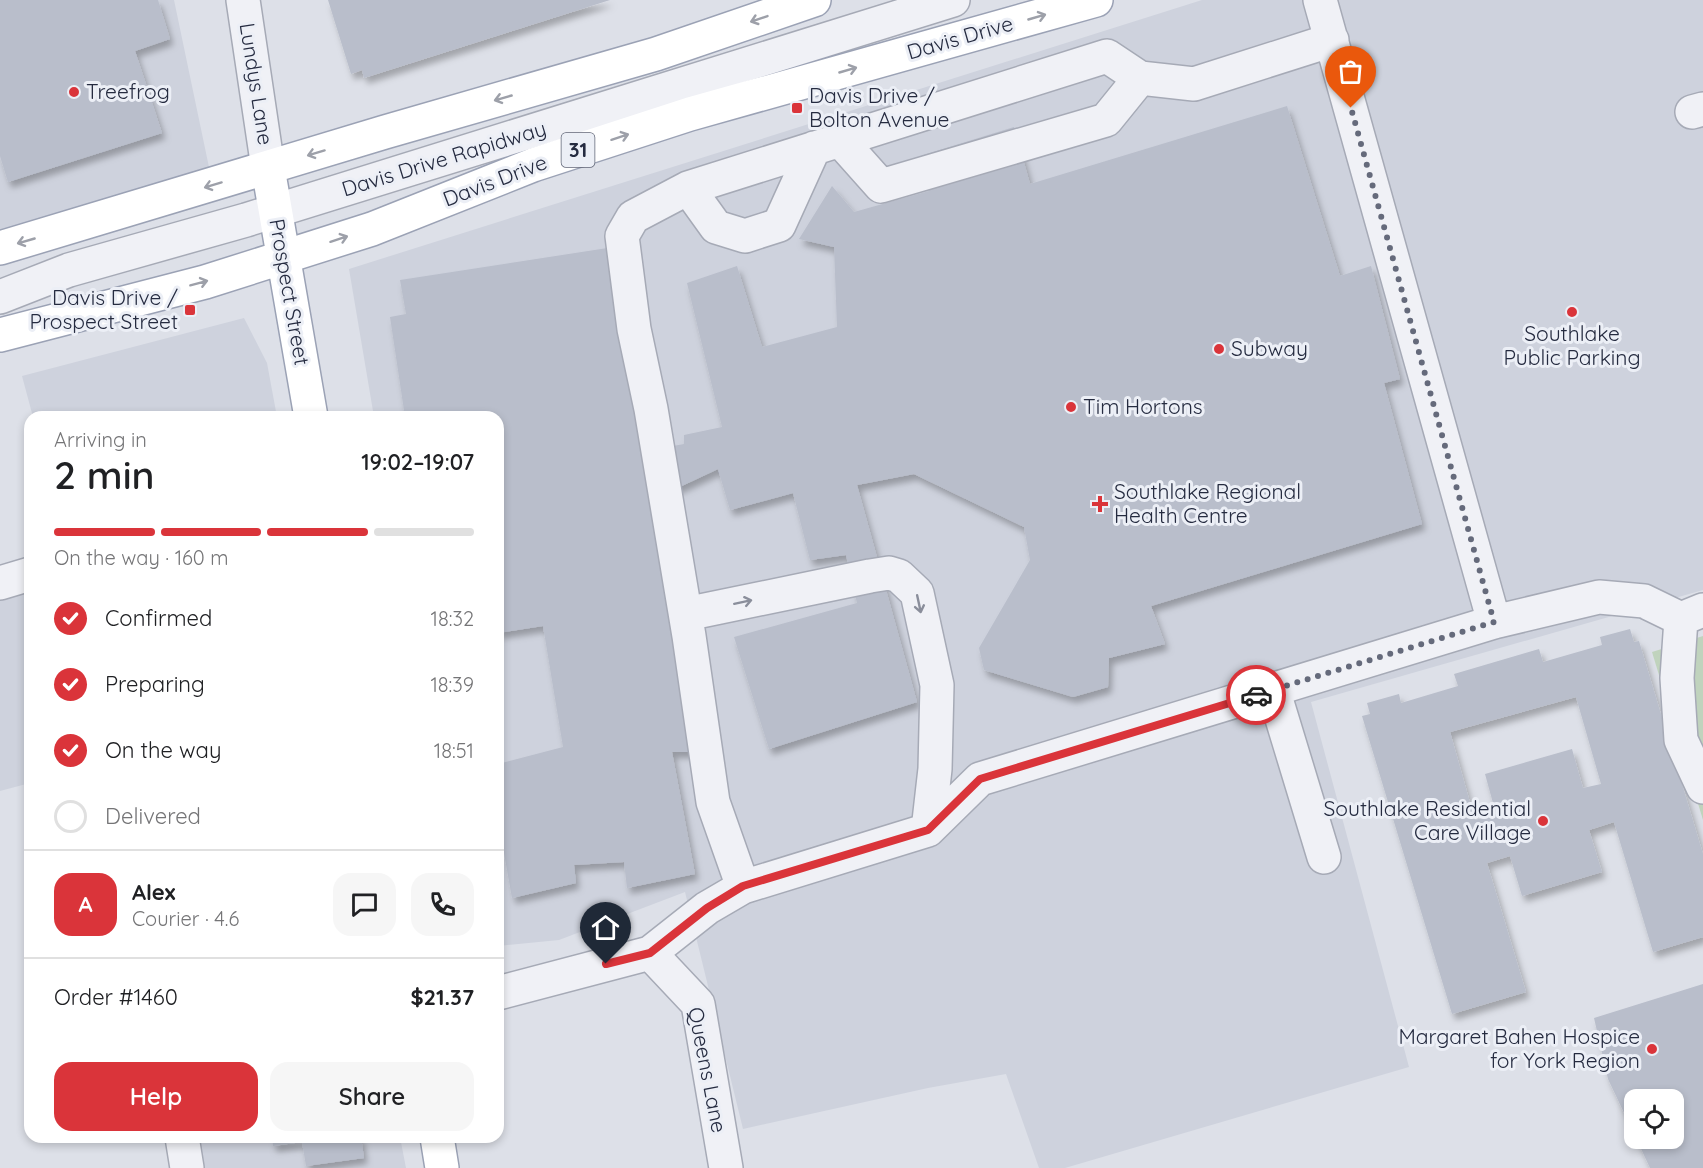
<!DOCTYPE html>
<html lang="en">
<head>
<meta charset="utf-8">
<style>
	body { margin:0; font-family:Quicksand,sans-serif; background:#f6f6f6; color:#202124; height:100vh; display:flex; flex-direction:column; font-size:22px; white-space:nowrap }
	* { box-sizing:border-box; margin:0 }
	p { font-size:20px; color:#757577 }
	.icon { flex:none; width:33px; height:33px; fill:none; stroke:currentColor; stroke-width:2; stroke-linecap:round; stroke-linejoin:round }
	.map { position:relative; flex:1; overflow:hidden }
	.drawer { position:absolute; left:24px; top:411px; width:480px; height:732px; display:flex; flex-direction:column; background:#fff; border-radius:18px; box-shadow:0 3px 9px #0003 }
	.drawer>* { flex:none }
	.controls { position:absolute; left:1624px; top:1089px; display:grid; gap:12px }
	.controls a { display:grid; place-items:center; width:60px; height:60px; border-radius:12px; background:#fff; box-shadow:0 3px 9px #0003; font-size:30px }
	.pin { position:absolute; display:grid; place-items:center; width:51px; height:51px; color:#fff; margin:-62px -26px; border-radius:50% 50% 50% 0; rotate:-45deg; box-shadow:0 0 6px #0007 }
	.pin .icon { rotate:45deg }
	.courier { position:absolute; display:grid; place-items:center; width:60px; height:60px; margin:-30px; border:4px solid #da343a; border-radius:50%; background:#fff; color:#222; box-shadow:0 2px 8px #0007 }
	.head em { font-style:normal; font-weight:600 }
	.head div { display:flex; flex-direction:column-reverse }
	.head { display:flex; align-items:center; justify-content:space-between; height:102px; padding:0 30px }
	h1 { font-size:39px; font-weight:600; line-height:45px }
	.bar { display:grid; grid-template-columns:repeat(4,1fr); gap:9px 6px; align-content:center; height:72px; padding:0 30px }
	.bar i { height:8px; border-radius:4px; background:#e0e0e0 }
	.bar .current { background:#da343a }
	.bar p { grid-column:span 4 }
	.line { display:flex; align-items:center; gap:15px; padding:0 30px; border-top:2px solid #e0e0e0 }
	.line div { flex:1 }
	.round { display:grid; place-items:center; flex:none; width:63px; height:63px; border-radius:18px; background:#f6f6f6 }
	ol { padding:0 30px; list-style:none }
	li { display:flex; align-items:center; gap:18px; height:66px }
	li p { margin-inline-start:auto }
	li .icon { padding:6px; border-radius:50%; background:#da343a; color:#fff; stroke-width:4 }
	li:last-child { color:#757577 }
	li i { width:33px; height:33px; border:3px solid #e0e0e0; border-radius:50% }
	.primary-button { display:flex; gap:12px; margin-top:auto; padding:12px 30px }
	.primary-button a { flex:1; height:69px; border-radius:18px; background:#da343a; color:#fff; font-size:24px; font-weight:600; line-height:69px; text-align:center }
	.primary-button a+a { background:#f6f6f6; color:#202124 }
	.map>svg:first-child { display:block }
	.built { fill:#ced2dd }
	.green { fill:#c0d3bd }
	.building { fill:#b9becb; fill-rule:evenodd; filter:url(#shadow) }
	.lines { fill:none; stroke-linecap:round; stroke-linejoin:round }
	.minor-casing { stroke:#a6aab6; stroke-width:36 }
	.major-casing { stroke:#9ba2b5; stroke-width:36 }
	.minor { stroke:#f0f1f6; stroke-width:33 }
	.major { stroke:#fff; stroke-width:33 }
	.oneway { stroke:#9da0a9 }
	.oneway2 { stroke:#8a8e9b }
	.done { stroke:#656a7b; stroke-width:6; stroke-dasharray:0 10.8 }
	.route { stroke:#da343a; stroke-width:8 }
	.poi-dot { fill:#da343a; stroke:#eceff6; stroke-width:2 }
	.labels { text-anchor:middle; stroke-width:6; stroke-linejoin:round; paint-order:stroke }
	.shield { fill:#eceff6; stroke:#616677; stroke-width:1.5 }
	.shield-label { font-size:20px; font-weight:bold; fill:#252b40 }
	.street-label { font-size:21px; fill:#252b40; stroke:#eceff6 }
	.poi-label { font-size:21px; fill:#252b40; stroke:#eceff6; text-anchor:start }
</style>
</head>
<body>
<div class="map">
<svg width="1703" height="1168" viewBox="0 0 1703 1168">
	<defs>
		<filter id="shadow"><feDropShadow dx="3.5" dy="6" stdDeviation="3" flood-color="#0004"/></filter>
	</defs>
	<rect width="100%" height="100%" fill="#dde0e8"/>
	<path class="built" d="M0 0H174L210 172 0 232Z
		M1202 0H1703V590L1311 702 1409 1067 1065 1168H1039L1006 1074 928 1088 743 1129 685 892 559 940 498 946V417H374L349 269Z
		M244 318 267 363 277 417H33L22 376Z
		M30 563V783L0 791V572Z
		M190 1137H400L406 1168H195Z"/>
	<path class="green" d="M1703 636V820L1652 652Z"/>
	<path class="building" d="M0 0H158L170 39 135 51 162 133 8 182 0 156Z
		M328 0H610L364 78 362 70 351 74Z
		M1287 106 1340 276 1371 266 1400 379 1384 383 1422 524 1151 606 1165 644 1109 658 1108 687 1073 697 984 670 979 648 1030 560 1024 527 914 474 857 485 917 702 769 749 734 637 857 603 846 555 810 560 793 493 730 510 718 469 656 498 692 752H672L695 874 627 888 624 862 574 865 576 883 512 898 498 819V764L563 747 543 626 498 633V417H405L390 317 406 314 400 280 614 247 645 451 684 444V435L722 427 687 283 737 266 762 347 837 327 834 247 799 239 832 186 854 212 929 191 920 156 1014 127 1030 184Z
		M1630 629 1634 642 1639 641 1703 854V937L1653 952 1614 822 1589 830 1602 872 1522 896 1510 856 1487 863 1526 992 1452 1014 1362 716 1370 714 1367 703 1399 694 1401 703 1458 686 1454 674 1539 649 1543 662 1602 645 1600 637ZM1576 697 1601 784 1583 788 1572 749 1485 774 1496 814 1475 820 1450 732Z
		M1703 984V1168H1650L1636 1138H1674V1100H1635V1136L1608 1079 1594 1018Z
		M272 1137H361L364 1158 306 1166 302 1142 273 1146Z"/>
	<g class="lines">
		<defs>
			<path id="minor" d="M243 0 268 168
				M1320 0 1494 622
				M1692 112 1703 109
				M840 140 881 186 1106 120 1140 78
				M688 188 716 227 745 236 779 225 814 148
				M0 297 69 270 246 220 953 0
				M0 583 30 574
				M686 614 870 576 889 573 899 576 917 593 937 685 935 769 928 830
				M1681 619 1677 678 1681 740 1703 787
				M1273 689 1324 857
				M743 887 713 802 689 636 651 409 634 329 622 236 633 217 688 188 1107 56 1140 78 1194 84 1332 40
				M650 953 698 1004 726 1168
				M498 993 650 953 707 908 743 887 928 830 980 779 1494 622 1599 597 1644 601 1681 619 1703 610
				M182 1137 187 1168"/>
			<path id="major" d="M268 168 311 417
				M0 248 385 132 656 54 814 0
				M0 335 205 282 372 229 533 165 690 114 1096 0
				M437 1137 442 1168"/>
		</defs>
		<use href="#minor" class="minor-casing"/>
		<use href="#major" class="major-casing"/>
		<use href="#minor" class="minor"/>
		<use href="#major" class="major"/>
	</g>
	<defs><path id="oneway-shaft" d="M-6 0H5M1.5-3L5.5 0L1.5 3" fill="none" stroke-width="1.6" stroke-linecap="round" stroke-linejoin="round" transform="scale(1.5)"/></defs>
	<g class="oneway">
		<use href="#oneway-shaft" transform="translate(1037 17) rotate(-16)"/>
		<use href="#oneway-shaft" transform="translate(759 19) rotate(161)"/>
		<use href="#oneway-shaft" transform="translate(848 70) rotate(-16)"/>
		<use href="#oneway-shaft" transform="translate(503 98) rotate(164)"/>
		<use href="#oneway-shaft" transform="translate(620 137) rotate(-18)"/>
		<use href="#oneway-shaft" transform="translate(316 153) rotate(163)"/>
		<use href="#oneway-shaft" transform="translate(213 185) rotate(163)"/>
		<use href="#oneway-shaft" transform="translate(339 239) rotate(-18)"/>
		<use href="#oneway-shaft" transform="translate(26 241) rotate(164)"/>
		<use href="#oneway-shaft" transform="translate(199 283) rotate(-15)"/>
	</g>
	<g class="oneway2">
		<use href="#oneway-shaft" transform="translate(743 602) rotate(-12)"/>
		<use href="#oneway-shaft" transform="translate(919 604) rotate(78)"/>
	</g>
	<g class="lines">
		<path class="done" d="M1256 695 1494 622 1351 108"/>
		<path class="route" d="M606 964 650 953 707 908 743 886 928 830 980 779 1256 695"/>
	</g>
	<g class="poi-dot">
		<circle cx="74" cy="92" r="6"/>
		<rect x="791" y="102" width="12" height="12" rx="3"/>
		<rect x="184" y="304" width="12" height="12" rx="3"/>
		<circle cx="1572" cy="312" r="6"/>
		<circle cx="1219" cy="349" r="6"/>
		<circle cx="1071" cy="407" r="6"/>
		<path d="M1097 495h6v6h6v6h-6v6h-6v-6h-6v-6h6z"/>
		<circle cx="1543" cy="821" r="6"/>
		<circle cx="1652" cy="1049" r="6"/>
	</g>
	<g class="labels">
		<rect class="shield" x="561.5" y="133" width="33" height="34" rx="4.5"/>
		<g class="shield-label">
			<text x="578" y="157">31</text>
		</g>
		<g class="street-label">
			<text transform="translate(960 38) rotate(-16)" y="7">Davis Drive</text>
			<text transform="translate(256 84) rotate(81)" y="7">Lundys Lane</text>
			<text transform="translate(444 159) rotate(-17)" y="7">Davis Drive Rapidway</text>
			<text transform="translate(495 181) rotate(-21)" y="7">Davis Drive</text>
			<text transform="translate(289 292) rotate(80)" y="7">Prospect Street</text>
			<text transform="translate(707 1070) rotate(79)" y="7">Queens Lane</text>
		</g>
		<g class="poi-label">
			<text x="86" y="99">Treefrog</text>
			<text x="809" y="103">Davis Drive /<tspan x="809" dy="24">Bolton Avenue</tspan></text>
			<text x="178" y="305" text-anchor="end">Davis Drive /<tspan x="178" dy="24">Prospect Street</tspan></text>
			<text x="1572" y="341" text-anchor="middle">Southlake<tspan x="1572" dy="24">Public Parking</tspan></text>
			<text x="1231" y="356">Subway</text>
			<text x="1083" y="414">Tim Hortons</text>
			<text x="1114" y="499">Southlake Regional<tspan x="1114" dy="24">Health Centre</tspan></text>
			<text x="1531" y="816" text-anchor="end">Southlake Residential<tspan x="1531" dy="24">Care Village</tspan></text>
			<text x="1640" y="1044" text-anchor="end">Margaret Bahen Hospice<tspan x="1640" dy="24">for York Region</tspan></text>
		</g>
	</g>
</svg>
<div class="controls">
<a><svg class="icon" aria-label="locate" viewBox="0 0 24 24"><circle cx="12" cy="12" r="6"/><path d="M12 2v4M12 18v4M2 12h4M18 12h4"/></svg></a>
</div>
<div class="pin" style="left:1351px;top:108px;background:#ea580c"><svg class="icon" aria-label="bag" viewBox="0 0 24 24"><path d="M5 8h14l-1 12H6zM9 8a3 3 0 0 1 6 0"/></svg></div>
<div class="pin" style="left:606px;top:964px;background:#1f2937"><svg class="icon" aria-label="home" viewBox="0 0 24 24"><path d="M3 11l9-7 9 7M6 9v11h12V9"/></svg></div>
<div class="courier" style="left:1256px;top:695px"><svg class="icon" aria-label="car" viewBox="0 0 24 24"><path d="M5 17H2v-5l4-1 3-4h7l3 4 3 1v5h-3M9 17h6M6 11h13"/><circle cx="7" cy="17" r="2"/><circle cx="17" cy="17" r="2"/></svg></div>
<section class="drawer">
<div class="head"><div><h1>2 min</h1><p>Arriving in</p></div><em>19:02–19:07</em></div>
<div class="bar"><i class="current"></i><i class="current"></i><i class="current"></i><i></i><p>On the way · 160 m</p></div>
<ol>
<li><svg class="icon" aria-label="check" viewBox="0 0 24 24"><path d="M5 12l5 5 9-10"/></svg>Confirmed<p>18:32</p></li>
<li><svg class="icon" aria-label="check" viewBox="0 0 24 24"><path d="M5 12l5 5 9-10"/></svg>Preparing<p>18:39</p></li>
<li><svg class="icon" aria-label="check" viewBox="0 0 24 24"><path d="M5 12l5 5 9-10"/></svg>On the way<p>18:51</p></li>
<li><i></i>Delivered</li>
</ol>
<div class="line" style="height:108px"><b class="round" style="background:#da343a;color:#fff">A</b><div><b>Alex</b><p>Courier · 4.6</p></div><a class="round"><svg class="icon" aria-label="chat" viewBox="0 0 24 24"><path d="M4 5h16v11H9l-5 4z"/></svg></a><a class="round"><svg class="icon" aria-label="phone" viewBox="0 0 24 24"><path d="M5 4h4l2 5-3 2q2 4 5 5l2-3 5 2v4C11 20 4 13 5 4z"/></svg></a></div>
<div class="line" style="height:78px"><div>Order #1460</div><b>$21.37</b></div>
<div class="primary-button"><a>Help</a><a>Share</a></div>
</section>
</div>
</body>
</html>
